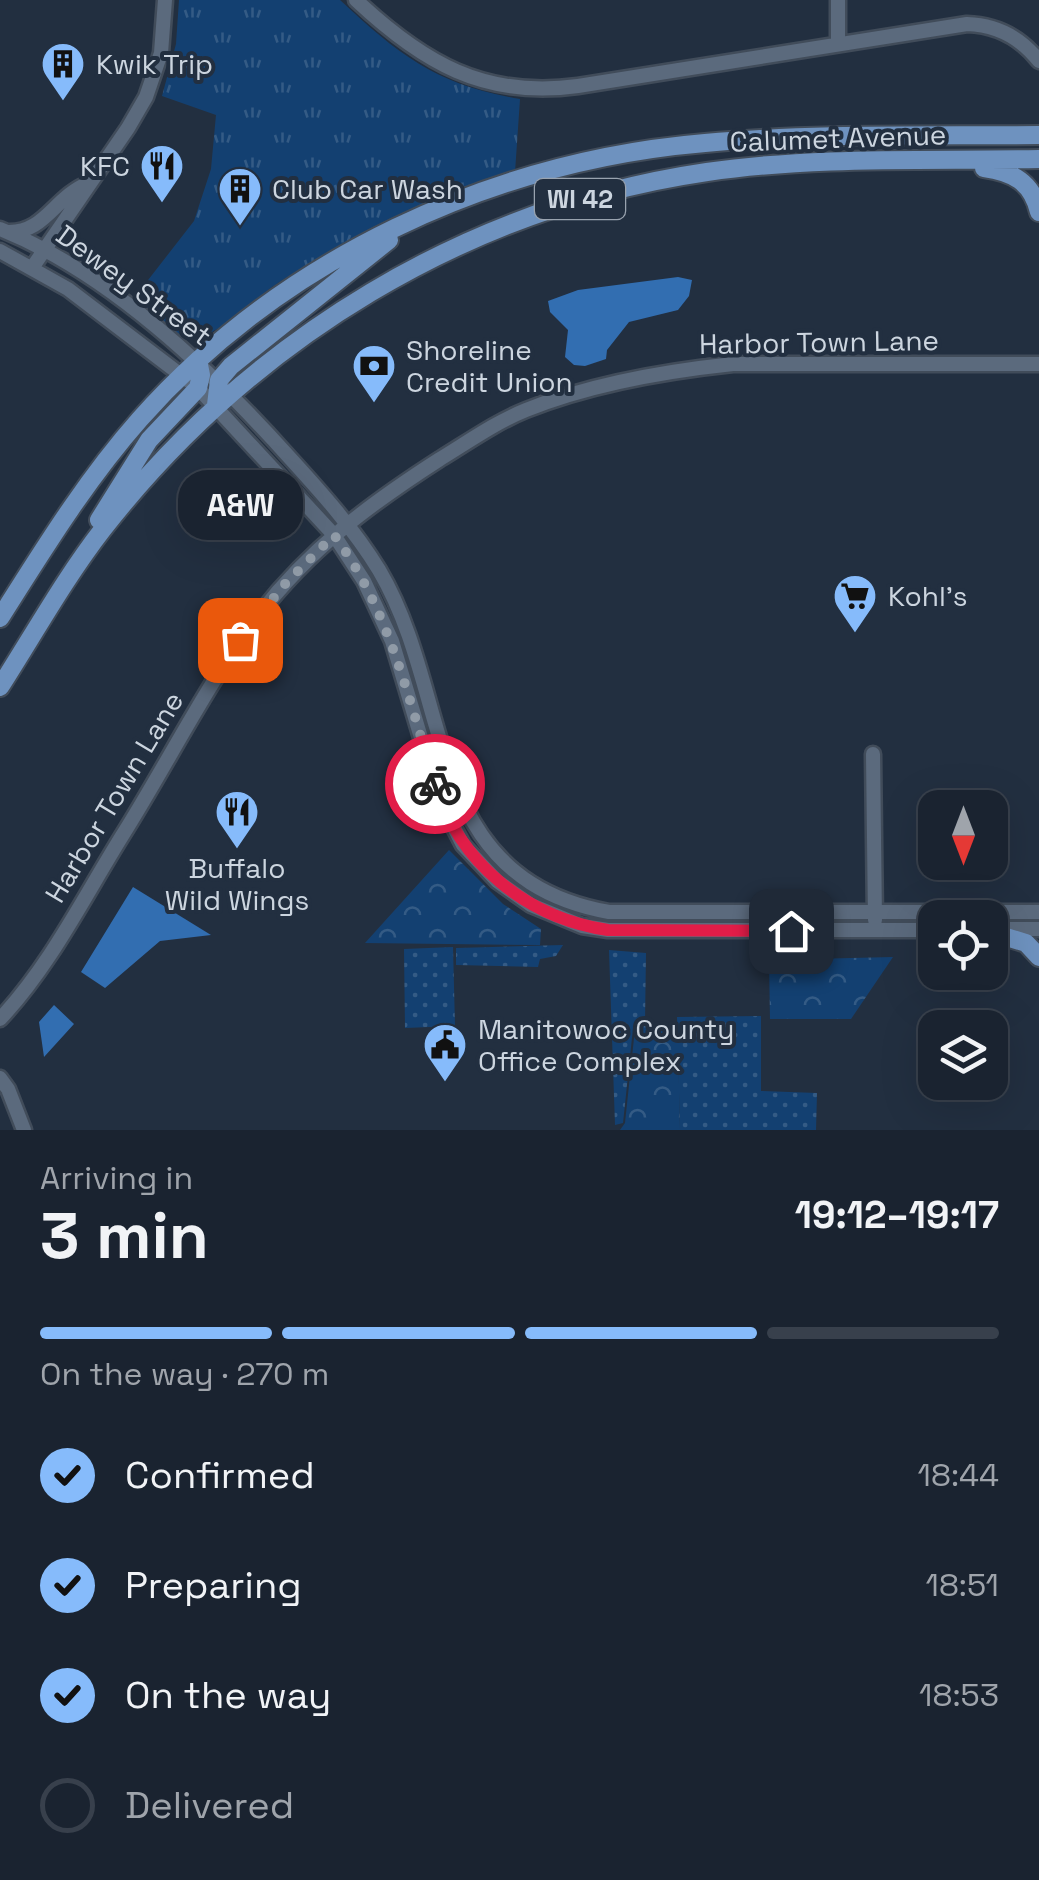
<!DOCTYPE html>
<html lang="en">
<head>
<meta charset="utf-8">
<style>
	body { margin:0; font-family:"Space Grotesk",sans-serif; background:#272f3c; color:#f1f3f6; height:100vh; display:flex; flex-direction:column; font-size:38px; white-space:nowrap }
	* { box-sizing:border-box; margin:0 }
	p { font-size:32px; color:#9fa4ab }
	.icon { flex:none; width:55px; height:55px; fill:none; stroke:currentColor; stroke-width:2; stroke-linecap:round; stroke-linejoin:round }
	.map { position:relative; height:1130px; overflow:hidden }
	.drawer { display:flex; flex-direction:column; background:#1a2330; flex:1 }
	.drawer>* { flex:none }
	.needle { width:65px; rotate:180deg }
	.tools { position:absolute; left:918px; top:790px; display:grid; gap:20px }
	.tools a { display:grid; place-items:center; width:90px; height:90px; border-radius:20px; background:#1a2330; box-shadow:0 10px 40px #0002,0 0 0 2px #38404c; font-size:50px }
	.pin { position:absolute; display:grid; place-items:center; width:85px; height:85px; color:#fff; margin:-42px; border-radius:20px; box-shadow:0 5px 15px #0006 }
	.courier { position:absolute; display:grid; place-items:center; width:100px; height:100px; margin:-50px; border:8px solid #e11d48; border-radius:50%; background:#fff; color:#222; box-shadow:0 2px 12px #0007 }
	.bubble { position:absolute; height:70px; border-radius:30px; background:#1a2330; box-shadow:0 10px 40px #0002,0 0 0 2px #38404c; font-size:32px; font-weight:600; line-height:70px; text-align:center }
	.summary em { font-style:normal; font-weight:600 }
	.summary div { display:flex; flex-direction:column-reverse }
	.summary { display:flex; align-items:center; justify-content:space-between; height:170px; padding:0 40px }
	h1 { font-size:65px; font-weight:600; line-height:75px }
	.bar { display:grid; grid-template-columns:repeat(4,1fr); gap:15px 10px; align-content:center; height:120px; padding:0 40px }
	.bar i { height:12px; border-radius:8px; background:#38404c }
	.bar .selected { background:#86bbfb }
	.bar p { grid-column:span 4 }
	ol { padding:0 40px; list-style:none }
	li { display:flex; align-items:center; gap:30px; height:110px }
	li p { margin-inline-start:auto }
	li .icon { padding:10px; border-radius:50%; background:#86bbfb; color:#111; stroke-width:4 }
	li:last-child { color:#9fa4ab }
	li i { width:55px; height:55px; border:5px solid #38404c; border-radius:50% }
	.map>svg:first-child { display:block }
	.grass { fill:url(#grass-dots) }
	.forest { fill:url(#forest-crowns) }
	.park { fill:url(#park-tufts) }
	.water { fill:#326eb1 }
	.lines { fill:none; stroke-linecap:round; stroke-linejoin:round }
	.minor-casing { stroke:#414c5a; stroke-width:19 }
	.major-casing { stroke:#414c5a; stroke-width:22 }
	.minor { stroke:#5b6a7d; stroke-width:14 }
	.major { stroke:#6e92bf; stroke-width:18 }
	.done { stroke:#909ba7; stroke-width:10; stroke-dasharray:0 18 }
	.route { stroke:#e11d48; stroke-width:12 }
	.labels { text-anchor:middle; stroke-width:8; stroke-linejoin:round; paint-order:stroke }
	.shield { fill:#222f40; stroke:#99a3af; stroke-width:2.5 }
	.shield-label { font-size:25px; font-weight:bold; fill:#ccd5df }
	.poi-label { font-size:28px; fill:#ccd5df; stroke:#222f40; text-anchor:start }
	.street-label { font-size:28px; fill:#ccd5df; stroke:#222f40 }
</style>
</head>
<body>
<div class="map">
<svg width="1039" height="1130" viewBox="0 0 1039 1130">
	<defs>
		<pattern id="grass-dots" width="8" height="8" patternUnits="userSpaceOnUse" patternTransform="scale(2.5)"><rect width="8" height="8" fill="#134071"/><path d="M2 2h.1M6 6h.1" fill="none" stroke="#345b85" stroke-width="1.8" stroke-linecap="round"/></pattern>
		<pattern id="forest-crowns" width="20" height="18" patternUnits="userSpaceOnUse" patternTransform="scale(2.5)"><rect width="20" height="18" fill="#134071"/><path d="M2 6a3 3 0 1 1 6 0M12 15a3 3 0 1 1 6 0" fill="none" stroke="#345b85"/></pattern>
		<pattern id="park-tufts" width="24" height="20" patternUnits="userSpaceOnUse" patternTransform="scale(2.5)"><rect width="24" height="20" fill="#134071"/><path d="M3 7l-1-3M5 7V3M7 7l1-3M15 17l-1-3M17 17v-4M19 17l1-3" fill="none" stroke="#345b85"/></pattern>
	</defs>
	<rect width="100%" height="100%" fill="#222f40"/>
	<path class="grass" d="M563 945 556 956 540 959 538 967 456 965V948Z
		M453 947 455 1026 405 1028 404 949Z
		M609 950 646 953 645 1022 633 1028 623 1123 615 1125Z
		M761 1016V1091L817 1093 816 1130H680L677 1017Z"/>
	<path class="forest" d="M449 850 503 904 541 929 540 945 365 943Z
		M893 957 851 1019H770L769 960Z
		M653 1023 678 1040 680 1130H620L625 1123 635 1029Z"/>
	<path class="park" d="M179 0H340C400 56 437 85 520 99L515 172C438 207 341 239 272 287 251 302 214 340 188 339 169 338 146 313 131 302L194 221 211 169 216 115 162 96 176 44Z"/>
	<path class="water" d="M678 277 692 280 689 296 678 310 629 322 607 350 606 359 585 366 574 365 565 357 568 330 550 312 548 301 578 290Z
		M133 887 211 935 160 941 105 988 81 972Z
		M54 1005 74 1024 44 1057 39 1022Z"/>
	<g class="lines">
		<defs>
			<path id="minor" d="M356 0C422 62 484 99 578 86L967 24C997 25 1021 38 1039 61
				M838 44V0
				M0 229C110 273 211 370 289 457 321 492 354 529 379 570 455 698 421 878 609 912H1039
				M8 232C45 233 54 197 89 183
				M0 251 68 289 198 388 334 535 364 581 392 641 440 801 463 845 497 881 531 905 582 926 608 930H935
				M32 268 128 128 146 97 161 53 165 0
				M873 754 875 920
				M991 929H1039
				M0 1019C50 966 84 897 122 836 168 763 206 685 258 616 309 549 370 504 440 459 468 442 496 422 526 410 588 385 667 371 733 364H1039
				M0 1078 8 1089 24 1130"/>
			<path id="major" d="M984 168C1013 172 1032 182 1039 212
				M216 405 219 380 231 366 389 240
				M99 520 149 440 198 388 201 375 198 360
				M0 618C43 550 86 480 140 419 283 258 492 161 705 143 816 133 928 136 1039 135
				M0 687C34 634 65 578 103 529 252 339 467 207 707 172 816 156 929 161 1039 159
				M990 932 1026 943 1039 957"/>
		</defs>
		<use href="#minor" class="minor-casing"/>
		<use href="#major" class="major-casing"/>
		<use href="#minor" class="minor"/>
		<use href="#major" class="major"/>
	</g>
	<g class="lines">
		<path class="done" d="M240 640 285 584 334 535C389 609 408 697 435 784"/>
		<path class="route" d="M435 784C459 863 527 918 608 930L791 931"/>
	</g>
	<defs>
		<symbol id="building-pin" viewBox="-11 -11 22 30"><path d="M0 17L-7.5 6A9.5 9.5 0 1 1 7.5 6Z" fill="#86bbfb" stroke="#222f40"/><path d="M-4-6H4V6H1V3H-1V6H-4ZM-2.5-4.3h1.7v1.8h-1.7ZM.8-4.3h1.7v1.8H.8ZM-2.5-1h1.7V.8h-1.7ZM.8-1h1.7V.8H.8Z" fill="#111"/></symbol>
		<symbol id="restaurant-pin" viewBox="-11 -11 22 30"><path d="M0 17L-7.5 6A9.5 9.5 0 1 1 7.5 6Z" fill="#86bbfb" stroke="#222f40"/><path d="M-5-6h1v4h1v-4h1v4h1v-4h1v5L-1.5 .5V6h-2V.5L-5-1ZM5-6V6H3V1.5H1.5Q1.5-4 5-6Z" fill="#111"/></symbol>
		<symbol id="bank-pin" viewBox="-11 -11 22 30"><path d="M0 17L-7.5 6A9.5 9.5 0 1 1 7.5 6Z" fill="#86bbfb" stroke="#222f40"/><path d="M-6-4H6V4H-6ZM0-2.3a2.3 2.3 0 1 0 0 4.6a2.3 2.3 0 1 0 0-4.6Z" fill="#111"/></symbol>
		<symbol id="supermarket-pin" viewBox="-11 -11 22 30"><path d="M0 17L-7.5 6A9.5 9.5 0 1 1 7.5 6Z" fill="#86bbfb" stroke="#222f40"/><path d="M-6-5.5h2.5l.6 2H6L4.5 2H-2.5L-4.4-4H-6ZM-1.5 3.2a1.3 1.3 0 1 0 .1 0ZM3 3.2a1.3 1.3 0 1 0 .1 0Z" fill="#111"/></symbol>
		<symbol id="civic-pin" viewBox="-11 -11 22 30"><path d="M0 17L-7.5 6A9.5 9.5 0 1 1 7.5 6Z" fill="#86bbfb" stroke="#222f40"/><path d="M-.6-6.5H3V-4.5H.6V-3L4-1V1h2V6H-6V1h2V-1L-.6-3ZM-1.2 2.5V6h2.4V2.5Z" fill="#111"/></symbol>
	</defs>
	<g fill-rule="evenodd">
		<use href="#building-pin" x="38" y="39" width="50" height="68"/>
		<use href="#restaurant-pin" x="137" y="141" width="50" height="68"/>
		<use href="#building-pin" x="215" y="164" width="50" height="68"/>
		<use href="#bank-pin" x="349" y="341" width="50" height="68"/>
		<use href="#supermarket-pin" x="830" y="571" width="50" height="68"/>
		<use href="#restaurant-pin" x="212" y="787" width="50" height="68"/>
		<use href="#civic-pin" x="420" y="1020" width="50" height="68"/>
	</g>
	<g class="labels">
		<rect class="shield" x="535" y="179" width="90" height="40" rx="8"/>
		<g class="shield-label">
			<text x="580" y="208">WI 42</text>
		</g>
		<g class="poi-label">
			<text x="96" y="74">Kwik Trip</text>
			<text x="130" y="176" text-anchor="end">KFC</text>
			<text x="272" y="199">Club Car Wash</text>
			<text x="406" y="360">Shoreline<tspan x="406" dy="32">Credit Union</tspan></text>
			<text x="888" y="606">Kohl's</text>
			<text x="237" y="878" text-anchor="middle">Buffalo<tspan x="237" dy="32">Wild Wings</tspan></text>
			<text x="478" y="1039">Manitowoc County<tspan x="478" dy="32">Office Complex</tspan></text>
		</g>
		<g class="street-label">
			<text transform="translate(838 138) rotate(-2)" y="10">Calumet Avenue</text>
			<text transform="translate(134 285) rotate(36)" y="10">Dewey Street</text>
			<text transform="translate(819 342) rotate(-1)" y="10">Harbor Town Lane</text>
			<text transform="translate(114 797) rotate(-59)" y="10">Harbor Town Lane</text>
		</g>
	</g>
</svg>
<div class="tools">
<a><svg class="needle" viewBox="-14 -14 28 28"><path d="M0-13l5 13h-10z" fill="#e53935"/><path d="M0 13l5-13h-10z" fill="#9fa4ab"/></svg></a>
<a><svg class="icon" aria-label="locate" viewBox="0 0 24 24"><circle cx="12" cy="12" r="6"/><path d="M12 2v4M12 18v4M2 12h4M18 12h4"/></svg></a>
<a><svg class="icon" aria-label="layers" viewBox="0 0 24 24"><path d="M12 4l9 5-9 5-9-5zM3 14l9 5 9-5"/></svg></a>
</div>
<div class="pin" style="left:240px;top:640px;background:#ea580c"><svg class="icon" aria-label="bag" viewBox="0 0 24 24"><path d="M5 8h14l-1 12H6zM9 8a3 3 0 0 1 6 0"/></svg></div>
<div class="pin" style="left:791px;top:931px;background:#1f2937"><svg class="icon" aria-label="home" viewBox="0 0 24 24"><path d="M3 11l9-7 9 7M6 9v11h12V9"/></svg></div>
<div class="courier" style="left:435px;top:784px"><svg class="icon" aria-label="bike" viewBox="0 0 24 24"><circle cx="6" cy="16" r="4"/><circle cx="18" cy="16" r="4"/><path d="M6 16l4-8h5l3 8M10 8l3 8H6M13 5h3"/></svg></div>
<div class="bubble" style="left:178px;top:470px;width:125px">A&amp;W</div>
</div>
<section class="drawer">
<div class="summary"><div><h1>3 min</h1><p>Arriving in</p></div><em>19:12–19:17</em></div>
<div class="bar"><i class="selected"></i><i class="selected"></i><i class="selected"></i><i></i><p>On the way · 270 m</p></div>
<ol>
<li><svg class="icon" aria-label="check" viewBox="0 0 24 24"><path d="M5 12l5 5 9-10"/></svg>Confirmed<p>18:44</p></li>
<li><svg class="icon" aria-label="check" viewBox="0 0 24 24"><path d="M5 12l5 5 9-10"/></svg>Preparing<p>18:51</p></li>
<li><svg class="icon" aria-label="check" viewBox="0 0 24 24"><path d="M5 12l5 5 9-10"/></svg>On the way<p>18:53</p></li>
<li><i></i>Delivered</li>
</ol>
</section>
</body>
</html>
